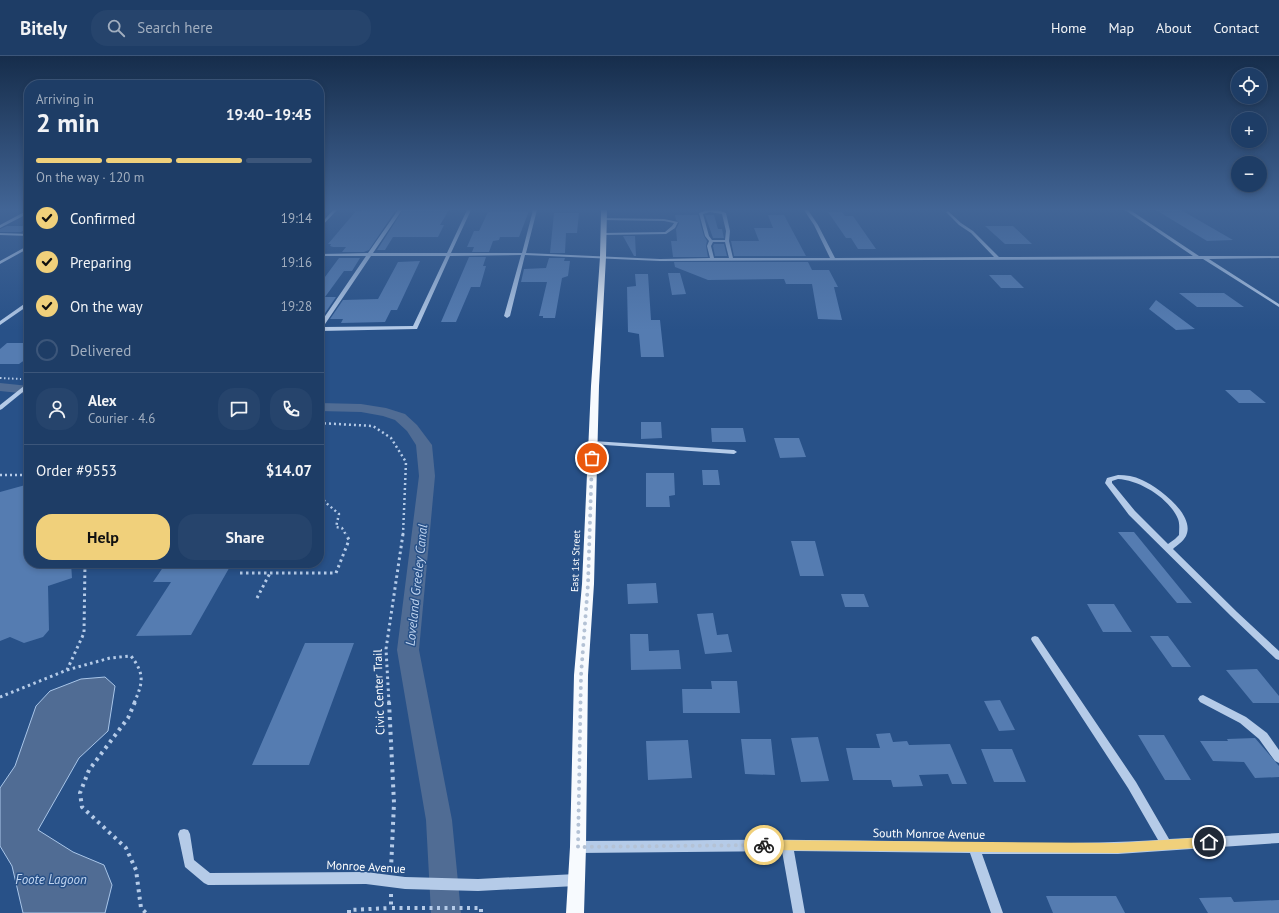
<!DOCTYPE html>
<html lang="en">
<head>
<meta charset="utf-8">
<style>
	body { margin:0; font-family:"PT Sans",sans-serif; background:#26446c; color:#f1f3f6; height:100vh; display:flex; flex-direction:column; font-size:15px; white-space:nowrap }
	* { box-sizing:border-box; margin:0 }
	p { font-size:13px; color:#a1aebf }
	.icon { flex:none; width:22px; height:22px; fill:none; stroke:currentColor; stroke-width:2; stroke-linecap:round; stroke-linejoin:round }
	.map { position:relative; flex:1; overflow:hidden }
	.panel { position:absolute; left:24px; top:24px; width:300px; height:488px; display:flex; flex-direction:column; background:#1e3d66; border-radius:16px; box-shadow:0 2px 6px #0003,0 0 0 1px #3c567a }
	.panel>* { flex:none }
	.tools { position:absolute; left:1231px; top:12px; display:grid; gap:8px }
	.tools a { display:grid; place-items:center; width:36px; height:36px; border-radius:50%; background:#1e3d66; box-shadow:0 2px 6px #0003,0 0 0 1px #3c567a; font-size:20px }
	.pin { position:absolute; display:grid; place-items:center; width:34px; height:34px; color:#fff; margin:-17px; border:2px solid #fff; border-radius:50%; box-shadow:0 1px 4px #0007 }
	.courier { position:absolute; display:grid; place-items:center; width:40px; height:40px; margin:-20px; border:3px solid #f0d07b; border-radius:50%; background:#fff; color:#222; box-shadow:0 1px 5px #0007 }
	.summary em { font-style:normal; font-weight:800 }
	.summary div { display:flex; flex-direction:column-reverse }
	.summary { display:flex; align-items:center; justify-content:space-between; height:68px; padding:0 12px }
	h1 { font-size:26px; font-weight:800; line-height:30px }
	.bar { display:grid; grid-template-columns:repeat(4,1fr); gap:6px 4px; align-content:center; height:48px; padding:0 12px }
	.bar i { height:5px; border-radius:3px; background:#3c567a }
	.bar .active { background:#f0d07b }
	.bar p { grid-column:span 4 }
	.line { display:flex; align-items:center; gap:10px; padding:0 12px; border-top:1px solid #3c567a }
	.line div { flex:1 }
	.round { display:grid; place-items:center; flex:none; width:42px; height:42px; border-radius:16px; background:#26446c }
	ol { padding:0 12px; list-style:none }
	li { display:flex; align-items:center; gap:12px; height:44px }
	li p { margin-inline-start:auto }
	li .icon { padding:4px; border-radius:50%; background:#f0d07b; color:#111; stroke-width:4 }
	li:last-child { color:#a1aebf }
	li i { width:22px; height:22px; border:2px solid #3c567a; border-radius:50% }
	.action { display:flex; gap:8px; margin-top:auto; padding:8px 12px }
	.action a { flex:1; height:46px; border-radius:16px; background:#f0d07b; color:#111; font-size:16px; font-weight:800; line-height:46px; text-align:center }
	.action a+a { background:#26446c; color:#f1f3f6 }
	header { display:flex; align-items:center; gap:24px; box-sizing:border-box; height:56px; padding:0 20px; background:#1e3d66; border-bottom:1px solid #3c567a }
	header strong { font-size:19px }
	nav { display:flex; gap:22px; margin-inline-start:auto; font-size:14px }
	.search { width:280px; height:36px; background:#26446c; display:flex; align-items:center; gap:10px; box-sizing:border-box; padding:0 14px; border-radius:16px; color:#a1aebf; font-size:15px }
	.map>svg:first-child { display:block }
	.water { fill:#506c94; stroke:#a9c6e9 }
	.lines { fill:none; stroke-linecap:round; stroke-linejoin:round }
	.canal { fill:#506c94; fill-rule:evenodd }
	.building { fill:#557cb1 }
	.path-far3 { stroke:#b5cbe8; stroke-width:2; stroke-dasharray:1.5 2.5; stroke-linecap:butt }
	.path-far2 { stroke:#b5cbe8; stroke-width:2.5; stroke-dasharray:2 3; stroke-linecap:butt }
	.path-far1 { stroke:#b5cbe8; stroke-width:3; stroke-dasharray:2.5 3.5; stroke-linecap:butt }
	.path { stroke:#b5cbe8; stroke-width:4; stroke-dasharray:3 4.5; stroke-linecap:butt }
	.minor { fill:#b5cbe8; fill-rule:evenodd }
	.major { fill:#f7fafe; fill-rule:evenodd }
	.route { fill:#f0d07b }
	.done { stroke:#b4c2d5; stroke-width:4; stroke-dasharray:0 7.2 }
	.labels { text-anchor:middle; stroke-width:3; stroke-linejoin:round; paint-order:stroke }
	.street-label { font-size:10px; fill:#fff; stroke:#285188 }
	.near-street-label { font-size:12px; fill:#fff; stroke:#285188 }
	.near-water-label { font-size:13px; font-style:italic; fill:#c1d5f0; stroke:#285188 }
</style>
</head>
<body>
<header>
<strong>Bitely</strong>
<div class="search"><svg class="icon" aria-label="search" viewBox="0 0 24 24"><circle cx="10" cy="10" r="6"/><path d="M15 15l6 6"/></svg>Search here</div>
<nav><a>Home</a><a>Map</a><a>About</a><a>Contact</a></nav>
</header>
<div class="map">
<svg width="1279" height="857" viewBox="0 0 1279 857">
	<rect width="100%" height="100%" fill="#285188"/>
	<path class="water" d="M105 621 115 630 108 675 79 702 38 774 73 796 104 809 112 829 105 857H23L12 810 0 790V732L15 710 36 650 50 635 81 623Z"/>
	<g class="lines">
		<path class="canal" d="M0 327 29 330V338L0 335Z
			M319 347 361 348 386 352 405 358 417 369 432 389 435 420 419 594 452 764 461 857H431L426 764 397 594 419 420 416 389 407 375 395 364 383 360 361 356 319 355Z"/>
	</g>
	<path class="building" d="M396 154 369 194 364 196H342L346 191H333L330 190 331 188H328L356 155Z
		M403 154H449L440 169H444L438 181H393L385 194H377Z
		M1156 154H1181L1233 184 1207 185Z
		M529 155 519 181H500L499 184 493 185 489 196H472L474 191H467L474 175H479L488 156Z
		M828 156H842L845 160H853L876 193H858L851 182H846Z
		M554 157H579L577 177H566L565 197H550Z
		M675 159H698L704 180 707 185 706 190 708 201H673L671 185H677L676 173 679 167 676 164Z
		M705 159H714L718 173H722L724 182H713Z
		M768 159H784L806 200H734L731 185H759L754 172H773Z
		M7 170H29V171L21 176H0V173Z
		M985 170H1013L1032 188H1005Z
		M623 180H635L636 200H634Z
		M714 188H724L727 200H715L713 190Z
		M469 201H486L483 210H486L480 231H471L456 266H441Z
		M339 202H360L352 215H344L325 241H336L319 266V229Z
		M549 202H565L564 205H570L568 220 562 222 555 262H543V260H539L547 226H521L524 213 546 212Z
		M420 205 397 254H391L385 266 341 267 343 263H330L343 244 378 243 398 206Z
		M674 206H808L812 214H829L838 231H834L842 264 818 263 812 228H786L784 223 708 224 675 211Z
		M668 217H680L686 238 672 239Z
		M635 218H648L651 264H660L664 301H641L639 278 628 276 627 231 636 230Z
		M989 219H1011L1024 232H1001Z
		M1179 237H1224L1244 251H1197Z
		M1156 244 1195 273 1176 274 1149 253Z
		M7 287H29V301L19 308H0V293Z
		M1225 334H1250L1266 347H1239Z
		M641 366H661L662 382 641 383Z
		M711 372H743L746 386H712Z
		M774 382H799L806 401 780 402Z
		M702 414H718L720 429H703Z
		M646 417H674L675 439 669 440 670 451H646Z
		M29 428V507H71L72 522 48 530 49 574 43 581 24 587 10 581 0 585V436Z
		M1118 476H1134L1192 547H1177Z
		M791 485H815L824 520H800Z
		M166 507H232L191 579 136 580 171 526H153Z
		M656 527 658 547 628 548 627 528Z
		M841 538H864L869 551H845Z
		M1087 548H1114L1132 576H1103Z
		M713 557 717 579 728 578 732 596 705 598 697 558Z
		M630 578H648L649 595 679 594 681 613 631 614Z
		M1150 580H1168L1191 611H1172Z
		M305 587H354L309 709H252Z
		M1257 613 1279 640V647H1253L1226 614Z
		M711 625H737L740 657H683L682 633H712Z
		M1000 644 1015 674 999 675 984 645Z
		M890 677 893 686 907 685 909 689 950 688 967 728H952L948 718 919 719 923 730 893 731 891 724H853L846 692H880L876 678Z
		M1138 679H1164L1191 724H1165Z
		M818 681 829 725 801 726 791 682Z
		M1255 682 1279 710V721L1255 722 1244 706 1213 705 1200 685H1228L1227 683Z
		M741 683H771L775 719 745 718Z
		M688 684 692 722 648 724 646 685Z
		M981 693H1012L1026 726H994Z
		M1046 840H1116L1125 857H1053Z
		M1231 841 1234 846 1279 844V857H1208L1199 842Z"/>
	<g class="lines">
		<path class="path-far3" d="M0 322 21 323"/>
		<path class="path-far2" d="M319 367 373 370 391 382 406 406 403 479
			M0 419H29
			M319 435 325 446 339 458 336 471 342 472 346 479"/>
		<path class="path-far1" d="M240 517H336L349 484 346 478
			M257 542 270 517
			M67 614 110 602 131 600C145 618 143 627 134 647
			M0 641 67 614 84 577 85 507
			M389 647 386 593 403 478"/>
		<path class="path" d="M135 646 128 662 89 714 80 737 82 751 126 792 136 814 141 852 146 857
			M389 646 394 747 391 813
			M391 838V852H481V857
			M349 857V854L391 852"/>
		<path class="minor" d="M28 154H29V157L0 172V169Z
			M333 154H337L319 173V170Z
			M398 154H402L373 197H447L467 154H471L451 197H522L533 154H537L526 197 660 203 710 202 707 190 709 185 705 180 699 157C707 153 718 153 726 157L730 175 729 185 733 202H830L814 169 804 154H808L818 169 835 202 994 201 971 177 959 169 946 156 948 155 961 167 973 175 999 201 1193 200 1125 154H1130L1199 200H1279V202L1209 203 1279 248V251L1203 203 660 205 525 199 510 260 507 262 504 260 521 199 450 200 417 273 319 275V269L366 200H319V198L368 197ZM710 156 722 158 726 175 725 184H712L709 180 703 158ZM713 186H725L729 202H714L711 190ZM371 200H446L413 270 323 271Z
			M604 162 664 163 678 166 675 172 666 178 603 179H602V177L665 176 672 170 674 167 664 165 603 164 602 163Z
			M0 177 29 178V180L0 179Z
			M29 189V192L0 208V205Z
			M27 246H29V249L0 269V265Z
			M29 326V331L2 353 0 354V349Z
			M593 385 734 394 737 396 734 398 591 388 590 387 591 386Z
			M1118 419C1126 419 1134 420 1142 424 1158 431 1196 459 1186 480 1183 486 1177 489 1173 493L1237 556 1279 595V604L1276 603 1231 560 1129 459 1105 427 1107 422ZM1118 423C1140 424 1170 443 1178 463 1180 468 1179 474 1179 479L1175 483 1168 488 1135 455 1112 427V425Z
			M1035 580 1038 581 1136 726 1169 783 1279 777V787L1118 798H982L1003 857H991L970 797 794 795 805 857H793L782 795 578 797 574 795 572 791 574 787 578 785C654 785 731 783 807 784 924 784 1041 791 1158 784L1128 732 1032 585 1031 583 1032 581Z
			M1203 639 1246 661 1267 677 1279 694V707L1275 705 1259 683 1240 667 1200 646 1198 643 1200 640Z
			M184 773 188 774 190 778 194 804 210 817 366 816 405 821 478 823 576 818 580 820 582 824 580 828 576 830 478 835 405 833 366 828 208 829 204 827 185 811 178 778 180 774Z"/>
		<path class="major" d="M601 154H607L606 201 599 330 594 528 588 619 586 791 584 857H566L570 791 574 619 582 528 591 330 600 201Z"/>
	</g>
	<linearGradient id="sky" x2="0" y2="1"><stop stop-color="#162d4b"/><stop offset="0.56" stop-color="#426596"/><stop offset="1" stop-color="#426596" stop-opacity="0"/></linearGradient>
	<rect width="1279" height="274" fill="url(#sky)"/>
	<path class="route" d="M1209 781 1213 782 1214 786 1213 789 1209 791 1118 797 764 794 760 793 758 789 760 786 764 784 1118 787Z"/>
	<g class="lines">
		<path class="done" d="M592 402 588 528 581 619 578 791 764 789"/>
	</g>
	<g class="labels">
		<g class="street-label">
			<text transform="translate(575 505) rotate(-88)" y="4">East 1st Street</text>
		</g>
		<g class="near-street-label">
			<text transform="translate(379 636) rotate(-92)" y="4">Civic Center Trail</text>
			<text transform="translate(929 778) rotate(1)" y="4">South Monroe Avenue</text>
			<text transform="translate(366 811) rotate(3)" y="4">Monroe Avenue</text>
		</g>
		<g class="near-water-label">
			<text transform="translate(416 529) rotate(-84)" y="5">Loveland Greeley Canal</text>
			<text x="51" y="828">Foote Lagoon</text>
		</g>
	</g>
</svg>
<div class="tools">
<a><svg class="icon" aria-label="locate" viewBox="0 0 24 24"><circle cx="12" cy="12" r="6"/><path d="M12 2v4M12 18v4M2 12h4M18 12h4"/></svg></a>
<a>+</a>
<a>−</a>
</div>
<div class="pin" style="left:592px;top:402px;background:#ea580c"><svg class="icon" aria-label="bag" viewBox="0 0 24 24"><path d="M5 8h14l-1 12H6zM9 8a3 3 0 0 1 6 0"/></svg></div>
<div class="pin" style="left:1209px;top:786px;background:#1f2937"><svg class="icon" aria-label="home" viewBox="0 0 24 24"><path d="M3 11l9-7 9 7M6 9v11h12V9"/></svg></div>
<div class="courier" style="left:764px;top:789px"><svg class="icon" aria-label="bike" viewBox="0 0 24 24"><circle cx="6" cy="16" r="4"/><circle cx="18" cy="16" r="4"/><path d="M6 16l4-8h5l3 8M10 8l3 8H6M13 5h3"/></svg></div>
<section class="panel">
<div class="summary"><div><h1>2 min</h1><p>Arriving in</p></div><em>19:40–19:45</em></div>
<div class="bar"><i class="active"></i><i class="active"></i><i class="active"></i><i></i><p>On the way · 120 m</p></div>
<ol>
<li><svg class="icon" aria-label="check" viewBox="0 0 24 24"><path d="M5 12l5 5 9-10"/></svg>Confirmed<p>19:14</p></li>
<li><svg class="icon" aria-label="check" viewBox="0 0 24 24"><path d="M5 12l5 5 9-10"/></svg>Preparing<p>19:16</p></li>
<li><svg class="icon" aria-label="check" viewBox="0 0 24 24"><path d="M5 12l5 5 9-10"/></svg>On the way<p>19:28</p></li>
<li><i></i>Delivered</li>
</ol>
<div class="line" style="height:72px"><a class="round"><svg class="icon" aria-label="person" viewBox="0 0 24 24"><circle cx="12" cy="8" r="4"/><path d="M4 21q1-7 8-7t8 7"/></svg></a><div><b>Alex</b><p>Courier · 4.6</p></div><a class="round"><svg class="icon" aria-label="chat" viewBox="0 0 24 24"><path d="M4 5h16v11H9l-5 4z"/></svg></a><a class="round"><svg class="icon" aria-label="phone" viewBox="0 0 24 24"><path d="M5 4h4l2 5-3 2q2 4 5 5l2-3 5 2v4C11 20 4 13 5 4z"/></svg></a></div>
<div class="line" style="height:52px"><div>Order #9553</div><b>$14.07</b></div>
<div class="action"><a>Help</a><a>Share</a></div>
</section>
</div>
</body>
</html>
